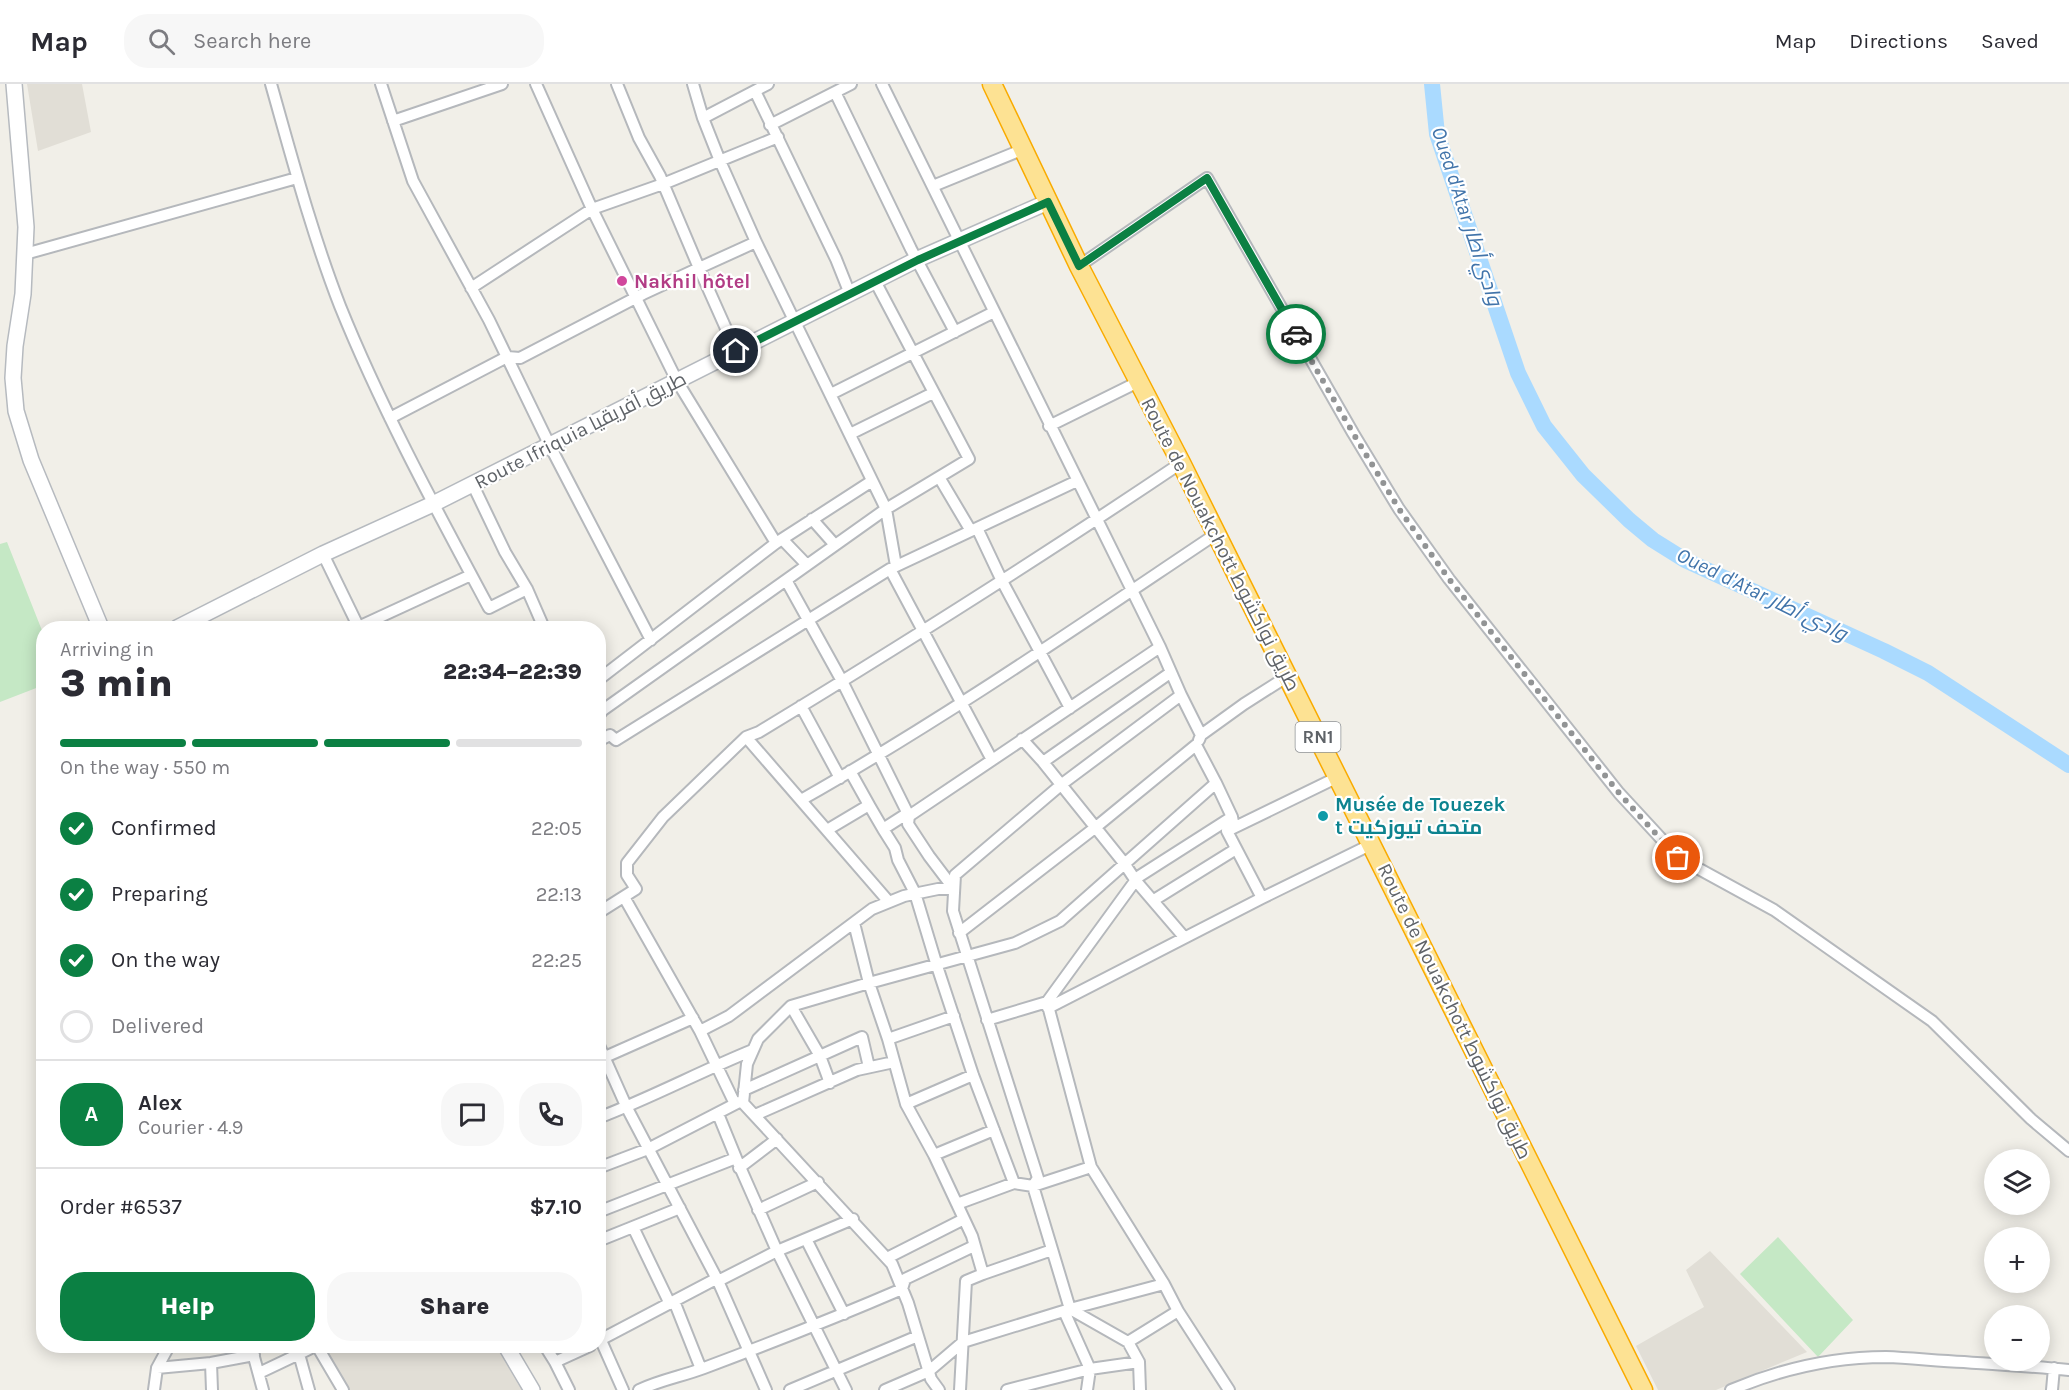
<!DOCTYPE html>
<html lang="en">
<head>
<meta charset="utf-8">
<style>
	body { margin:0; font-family:Karla,Cairo,sans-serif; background:#f7f7f7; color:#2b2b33; height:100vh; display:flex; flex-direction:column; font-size:22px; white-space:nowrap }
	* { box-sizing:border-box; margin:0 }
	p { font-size:20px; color:#7c7c81 }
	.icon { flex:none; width:33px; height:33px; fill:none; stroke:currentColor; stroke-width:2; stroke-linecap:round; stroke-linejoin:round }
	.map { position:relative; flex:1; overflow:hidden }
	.panel { position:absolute; left:36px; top:537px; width:570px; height:732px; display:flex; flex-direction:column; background:#fff; border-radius:24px; box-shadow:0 3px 15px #0003 }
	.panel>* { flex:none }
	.buttons { position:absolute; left:1984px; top:1065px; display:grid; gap:12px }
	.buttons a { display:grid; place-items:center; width:66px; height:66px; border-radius:50%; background:#fff; box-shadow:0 3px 15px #0003; font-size:30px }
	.pin { position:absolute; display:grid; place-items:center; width:51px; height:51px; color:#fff; margin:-26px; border:3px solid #fff; border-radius:50%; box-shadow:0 2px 6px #0007 }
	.courier { position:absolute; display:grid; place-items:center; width:60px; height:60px; margin:-30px; border:4px solid #0b8043; border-radius:50%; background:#fff; color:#222; box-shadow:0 2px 8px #0007 }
	.overview em { font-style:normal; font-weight:800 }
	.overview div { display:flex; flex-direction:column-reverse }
	.overview { display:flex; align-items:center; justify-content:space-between; height:102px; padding:0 24px }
	h1 { font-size:39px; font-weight:800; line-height:45px }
	.bar { display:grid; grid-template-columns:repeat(4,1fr); gap:9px 6px; align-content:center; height:72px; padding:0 24px }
	.bar i { height:8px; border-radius:4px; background:#e1e1e2 }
	.bar .active { background:#0b8043 }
	.bar p { grid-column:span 4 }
	.line { display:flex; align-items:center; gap:15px; padding:0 24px; border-top:2px solid #e1e1e2 }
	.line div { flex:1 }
	.round { display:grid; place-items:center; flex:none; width:63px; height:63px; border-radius:24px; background:#f7f7f7 }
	ol { padding:0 24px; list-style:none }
	li { display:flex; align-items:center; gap:18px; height:66px }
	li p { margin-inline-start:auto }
	li .icon { padding:6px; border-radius:50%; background:#0b8043; color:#fff; stroke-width:4 }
	li:last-child { color:#7c7c81 }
	li i { width:33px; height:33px; border:3px solid #e1e1e2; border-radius:50% }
	.primary-button { display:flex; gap:12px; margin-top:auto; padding:12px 24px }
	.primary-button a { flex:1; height:69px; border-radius:24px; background:#0b8043; color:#fff; font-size:24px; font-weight:800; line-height:69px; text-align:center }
	.primary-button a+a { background:#f7f7f7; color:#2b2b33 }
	header { display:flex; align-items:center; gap:36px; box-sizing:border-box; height:84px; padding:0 30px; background:#fff; border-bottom:2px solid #e1e1e2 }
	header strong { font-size:28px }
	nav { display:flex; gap:33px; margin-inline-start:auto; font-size:21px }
	.search { width:420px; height:54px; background:#f7f7f7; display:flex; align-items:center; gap:15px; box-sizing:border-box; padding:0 21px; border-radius:24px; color:#7c7c81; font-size:22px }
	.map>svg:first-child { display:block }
	.education { fill:#e1ded6 }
	.green { fill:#c5e8c5 }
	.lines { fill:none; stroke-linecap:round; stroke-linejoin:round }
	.river { stroke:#aadaff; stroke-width:16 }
	.street-casing { stroke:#b5b8bc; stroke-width:14 }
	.secondary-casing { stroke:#b6babf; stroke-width:18 }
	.highway-casing { stroke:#f9ab00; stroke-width:21 }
	.street { stroke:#fff; stroke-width:10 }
	.secondary { stroke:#fff; stroke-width:15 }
	.highway { stroke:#fde293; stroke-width:18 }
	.done { stroke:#929495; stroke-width:6; stroke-dasharray:0 10.8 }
	.route { stroke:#0b8043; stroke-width:8 }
	.hotel-dot { fill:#d1479c; stroke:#fff; stroke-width:2 }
	.culture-dot { fill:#0f9aa8; stroke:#fff; stroke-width:2 }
	.labels { text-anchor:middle; stroke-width:4.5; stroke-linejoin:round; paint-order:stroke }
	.shield { fill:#fff; stroke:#8f9295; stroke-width:1.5 }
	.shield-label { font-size:18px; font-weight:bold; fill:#5f6368 }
	.hotel-label { font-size:20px; font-weight:bold; fill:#b23c85; stroke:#fff; text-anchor:start }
	.street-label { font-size:20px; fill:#5f6368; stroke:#fff }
	.culture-label { font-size:20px; font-weight:bold; fill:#0d838f; stroke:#fff; text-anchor:start }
	.water-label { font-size:21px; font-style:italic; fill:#4174aa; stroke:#fff }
</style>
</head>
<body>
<header>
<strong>Map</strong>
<div class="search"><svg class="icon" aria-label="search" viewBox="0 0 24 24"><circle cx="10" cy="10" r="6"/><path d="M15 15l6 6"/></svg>Search here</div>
<nav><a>Map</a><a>Directions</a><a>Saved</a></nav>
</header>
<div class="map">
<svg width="2069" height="1306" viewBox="0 0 2069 1306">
	<rect width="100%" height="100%" fill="#f1efe8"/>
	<path class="education" d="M27 0H82L91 48 38 67Z
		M1710 1167 1807 1268 1716 1306H1658L1636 1262 1704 1223 1686 1186Z
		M337 1262H497L524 1306H344L324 1269Z"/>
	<path class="green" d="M7 458 43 549 44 601 0 618V460Z
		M1778 1153 1853 1236 1818 1273 1740 1190Z"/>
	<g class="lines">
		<path class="river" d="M1432 0 1437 50 1518 289 1544 342 1583 391 1629 436 1653 456 1685 476 1884 567 1928 589 2069 681"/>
		<defs>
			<path id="street" d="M271 0C292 74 312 150 340 222 382 326 436 425 489 524L527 505
				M381 0 413 97 489 236 550 362 651 556
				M536 0 592 125 677 297 776 459 598 596
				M693 0 703 34 720 77 756 158 886 425 896 482
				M882 0 1160 563 1181 611 1062 700 955 791 953 827 1038 1094 1033 1102 1070 1225 1128 1258 1139 1278 1140 1306
				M755 7 836 175 850 210
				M835 8 911 165 955 248
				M703 34 768 0
				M393 37 502 0
				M770 41 851 0
				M933 102 1024 65
				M25 170 297 94
				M1079 182 1207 94 1353 349 1399 425 1449 495 1619 709 1679 774 1774 826 1932 937 2031 1035 2069 1067
				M471 204 592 125 663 100 778 53
				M736 267 699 184 756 158
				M831 310 994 228
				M390 334 507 273 520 274 643 210 699 184 660 92 639 54 617 0
				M1049 342 1140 297
				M850 350 933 309
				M939 393 971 447
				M472 399 505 468 527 505 544 544
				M812 435 835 461
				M977 444 1002 497 1070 624
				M782 455 807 481
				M776 459 872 397
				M323 470 359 544
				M890 485 992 676
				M786 496 842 597 909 732 1160 563
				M356 544 471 491
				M1170 589 1043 678 1124 779 1136 797 1184 853
				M1181 611 1201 651 1199 656
				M801 622 840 694
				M598 632 603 626 886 425 969 375 875 197
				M1201 651 1244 620 1288 592
				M746 653 889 818
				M1022 655 1043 678
				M598 657 610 651 616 656 890 485 1077 397
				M850 687 869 721
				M801 716C944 635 1080 541 1216 450
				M908 729 883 745 895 764 898 776 915 809 937 882 973 991 1014 1099
				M909 732 908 740 929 772 954 805
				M827 746 869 721 883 745
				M624 813 700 947 735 1020
				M1262 814 1227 747 1338 693
				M1154 816 1236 765
				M598 829 636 805 627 791V779L663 733 746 653 759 648C902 561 1043 472 1181 379
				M854 839 869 899 888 955 906 1020 934 1071 972 1152 983 1190 966 1197 960 1306
				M959 849 1096 743 1196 661 1216 699
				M791 922 820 972 830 999
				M1048 924 1262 814 1372 760
				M987 936 1047 918
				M700 947 729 932 872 825 904 812 938 805H954
				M888 955 954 932
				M598 959 627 1024 718 1197 766 1306
				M605 973 693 934
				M744 1006 862 953 869 983
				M906 1020 973 991
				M718 1030 736 1074
				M755 1031 857 986 894 978
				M598 1034C651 1014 701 987 753 966
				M934 1071 994 1046
				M1091 1083 1164 1200
				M598 1084 648 1065 739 1018
				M739 1084 777 1055
				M957 1120 1014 1099 1033 1102 1091 1083 1047 918 1138 793 1232 733
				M758 1126 818 1098
				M598 1128 736 1074 777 1167 846 1306
				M633 1143 670 1220
				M806 1155 844 1230
				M598 1157 680 1124
				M887 1174 964 1135
				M983 1190 1052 1166
				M674 1217 701 1285
				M1064 1227 1090 1285 1139 1278
				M599 1252 623 1306
				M598 1257 712 1197H718L777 1167 853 1135
				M1128 1258 1178 1227 1229 1306
				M251 1262 263 1306
				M317 1262 343 1306
				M545 1262 555 1278
				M211 1279 212 1306
				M157 1284 211 1279 254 1271
				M259 1289 299 1270
				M154 1306 157 1284 169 1262
				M309 1306 299 1270 315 1262
				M569 1306 555 1278 590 1262
				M639 1306C660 1296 683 1292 704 1284 771 1259 837 1233 902 1205L905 1195 974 1162
				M790 1306 918 1252
				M885 1306 929 1287 963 1258 1070 1225 1164 1200 1178 1227
				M939 1306 931 1295 908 1219 892 1180 743 1019 747 980 758 955 791 922 869 899 1015 859 1060 837 1216 699 1232 733 1234 743
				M1007 1306 1090 1285 1087 1306
				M1731 1306C1781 1285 1832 1273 1886 1273 1912 1274 1938 1277 1964 1278 1999 1281 2034 1282 2069 1286
				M2052 1306 2054 1284"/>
			<path id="secondary" d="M14 0 26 143 23 210 15 262 13 294 16 327 31 376 101 544
				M177 544 323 470 433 420 918 175 1048 118
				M506 1262 532 1306"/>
			<path id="highway" d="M992 0 1079 182 1181 379 1643 1306"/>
		</defs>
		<use href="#street" class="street-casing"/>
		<use href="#secondary" class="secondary-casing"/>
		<use href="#highway" class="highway-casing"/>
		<use href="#street" class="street"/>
		<use href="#secondary" class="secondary"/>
		<use href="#highway" class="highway"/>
	</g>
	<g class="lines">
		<path class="done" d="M1296 250 1353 349 1399 425 1449 495 1619 709 1678 774"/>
		<path class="route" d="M736 267 918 176 1048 118 1079 182 1207 94 1296 250"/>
	</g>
	<circle class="hotel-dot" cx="622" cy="197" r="6"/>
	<circle class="culture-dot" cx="1323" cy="732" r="6"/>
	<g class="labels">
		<rect class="shield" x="1295.5" y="638" width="45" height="30" rx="4.5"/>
		<g class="shield-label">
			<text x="1318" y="659">RN1</text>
		</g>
		<g class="hotel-label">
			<text x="634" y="204">Nakhil hôtel</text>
		</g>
		<g class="street-label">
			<text transform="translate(580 346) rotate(-27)" y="7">Route Ifriquia طريق أفريقيا</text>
			<text transform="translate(1221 460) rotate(63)" y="7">Route de Nouakchott طريق نواكشوط</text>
			<text transform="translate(1455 927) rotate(64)" y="7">Route de Nouakchott طريق نواكشوط</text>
		</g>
		<g class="culture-label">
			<text x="1335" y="727">Musée de Touezek<tspan x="1335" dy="23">t متحف تيوزكيت</tspan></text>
		</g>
		<g class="water-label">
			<text transform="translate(1467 132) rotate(72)" y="7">Oued d'Atar وادي أطار</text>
			<text transform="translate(1762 510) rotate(26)" y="7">Oued d'Atar وادي أطار</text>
		</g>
	</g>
</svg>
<div class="buttons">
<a><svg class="icon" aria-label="layers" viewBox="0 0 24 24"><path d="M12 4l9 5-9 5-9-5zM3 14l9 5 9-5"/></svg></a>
<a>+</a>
<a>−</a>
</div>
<div class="pin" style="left:1678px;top:774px;background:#ea580c"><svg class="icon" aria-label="bag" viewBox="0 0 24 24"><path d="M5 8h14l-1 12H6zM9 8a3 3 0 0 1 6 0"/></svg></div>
<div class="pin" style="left:736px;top:267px;background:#1f2937"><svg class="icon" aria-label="home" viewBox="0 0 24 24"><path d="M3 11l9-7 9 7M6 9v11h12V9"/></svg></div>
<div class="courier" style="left:1296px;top:250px"><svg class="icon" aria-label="car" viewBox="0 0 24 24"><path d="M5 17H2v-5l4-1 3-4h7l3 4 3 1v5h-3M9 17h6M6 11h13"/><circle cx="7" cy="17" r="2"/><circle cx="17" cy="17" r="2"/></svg></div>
<section class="panel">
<div class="overview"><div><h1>3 min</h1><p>Arriving in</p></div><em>22:34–22:39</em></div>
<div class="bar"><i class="active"></i><i class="active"></i><i class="active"></i><i></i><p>On the way · 550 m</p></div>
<ol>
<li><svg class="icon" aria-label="check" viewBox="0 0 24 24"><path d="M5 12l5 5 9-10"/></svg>Confirmed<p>22:05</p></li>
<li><svg class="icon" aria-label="check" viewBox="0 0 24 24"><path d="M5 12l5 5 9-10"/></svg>Preparing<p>22:13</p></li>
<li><svg class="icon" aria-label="check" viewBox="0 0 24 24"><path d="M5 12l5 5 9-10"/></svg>On the way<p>22:25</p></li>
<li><i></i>Delivered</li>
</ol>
<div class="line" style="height:108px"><b class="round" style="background:#0b8043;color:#fff">A</b><div><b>Alex</b><p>Courier · 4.9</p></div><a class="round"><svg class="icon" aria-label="chat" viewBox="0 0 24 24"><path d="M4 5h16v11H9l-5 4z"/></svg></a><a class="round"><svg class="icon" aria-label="phone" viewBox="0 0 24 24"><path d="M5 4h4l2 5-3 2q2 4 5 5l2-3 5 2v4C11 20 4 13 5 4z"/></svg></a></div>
<div class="line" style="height:78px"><div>Order #6537</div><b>$7.10</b></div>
<div class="primary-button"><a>Help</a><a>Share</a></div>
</section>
</div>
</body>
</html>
